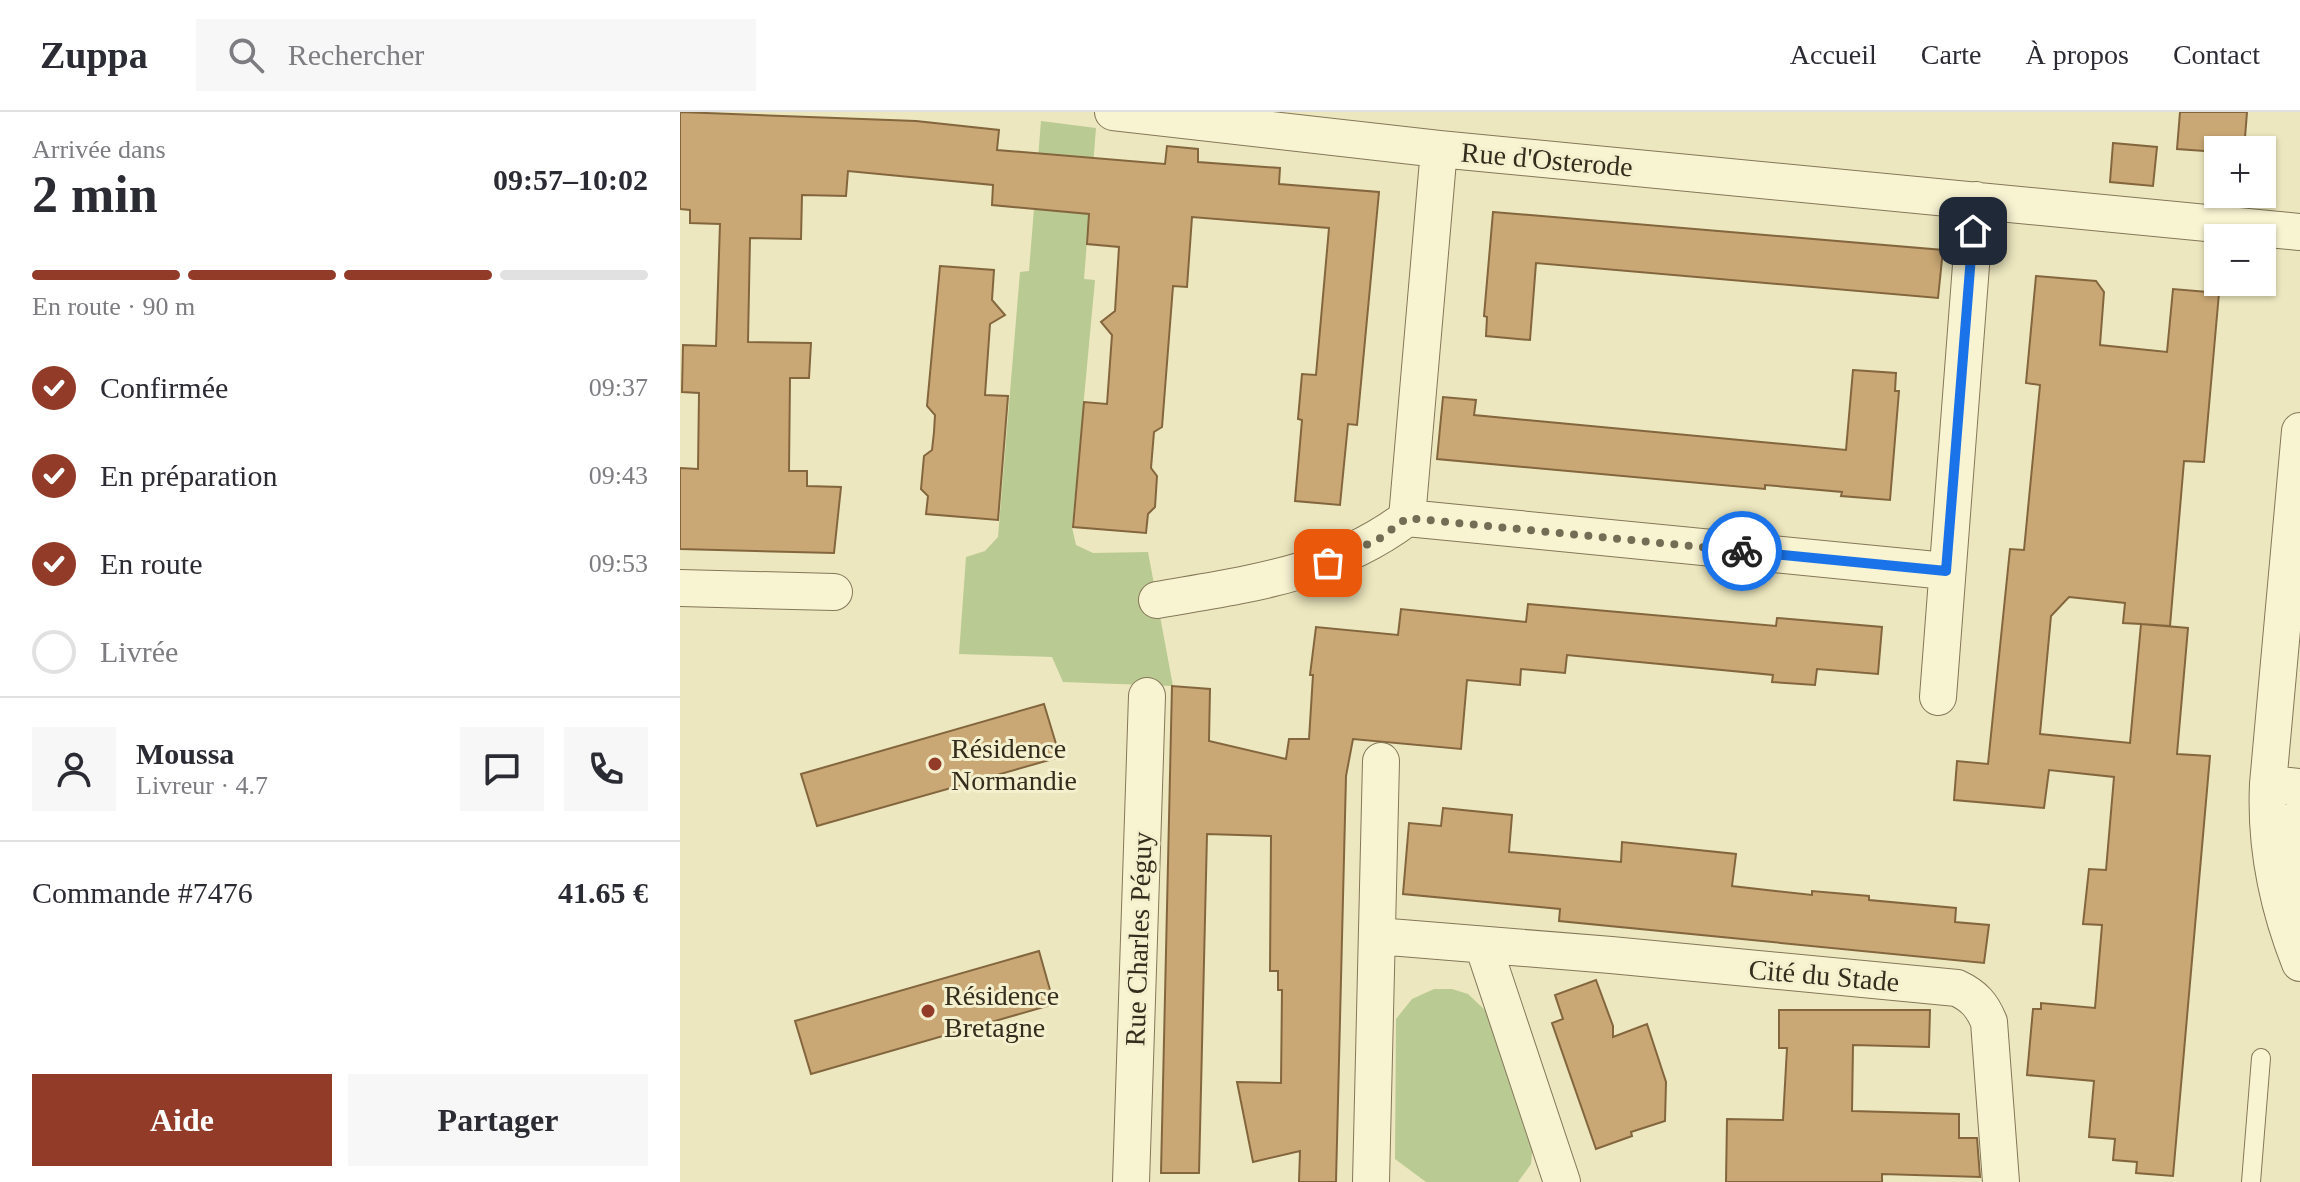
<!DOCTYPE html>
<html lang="fr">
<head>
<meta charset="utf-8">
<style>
	body { margin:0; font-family:"Times New Roman",serif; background:#f7f7f7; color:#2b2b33; height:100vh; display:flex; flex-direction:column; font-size:30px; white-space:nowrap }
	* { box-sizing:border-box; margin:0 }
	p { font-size:26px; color:#7c7c81 }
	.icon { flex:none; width:44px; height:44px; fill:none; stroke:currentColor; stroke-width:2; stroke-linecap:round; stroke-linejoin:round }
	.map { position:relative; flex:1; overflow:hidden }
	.details { display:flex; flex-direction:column; background:#fff; width:680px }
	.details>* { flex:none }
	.fabs { position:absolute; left:1524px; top:24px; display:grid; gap:16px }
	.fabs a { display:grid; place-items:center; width:72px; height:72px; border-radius:0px; background:#fff; box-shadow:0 2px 6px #0004; font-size:40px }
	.pin { position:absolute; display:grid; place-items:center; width:68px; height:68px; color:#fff; margin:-34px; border-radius:16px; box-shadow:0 4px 12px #0006 }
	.courier { position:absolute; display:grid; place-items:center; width:80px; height:80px; margin:-40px; border:6px solid #1a73e8; border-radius:50%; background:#fff; color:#222; box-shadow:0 2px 10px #0007 }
	.headline em { font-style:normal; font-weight:800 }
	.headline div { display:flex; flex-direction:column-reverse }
	.headline { display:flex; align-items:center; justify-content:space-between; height:136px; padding:0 32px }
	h1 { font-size:52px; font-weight:800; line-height:60px }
	.bar { display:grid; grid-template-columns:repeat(4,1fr); gap:12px 8px; align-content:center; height:96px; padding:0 32px }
	.bar i { height:10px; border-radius:6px; background:#e1e1e2 }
	.bar .active { background:#923b29 }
	.bar p { grid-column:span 4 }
	.line { display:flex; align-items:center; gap:20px; padding:0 32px; border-top:2px solid #e1e1e2 }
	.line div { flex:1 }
	.round { display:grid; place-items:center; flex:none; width:84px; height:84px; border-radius:0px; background:#f7f7f7 }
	ol { padding:0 32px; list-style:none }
	li { display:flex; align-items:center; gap:24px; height:88px }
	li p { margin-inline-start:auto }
	li .icon { padding:8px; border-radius:50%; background:#923b29; color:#fff; stroke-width:4 }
	li:last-child { color:#7c7c81 }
	li i { width:44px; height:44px; border:4px solid #e1e1e2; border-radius:50% }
	.primary-button { display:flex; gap:16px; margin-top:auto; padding:16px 32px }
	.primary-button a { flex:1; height:92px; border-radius:0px; background:#923b29; color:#fff; font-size:32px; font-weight:800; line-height:92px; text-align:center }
	.primary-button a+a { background:#f7f7f7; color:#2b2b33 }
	header { display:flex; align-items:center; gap:48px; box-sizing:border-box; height:112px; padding:0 40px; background:#fff; border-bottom:2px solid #e1e1e2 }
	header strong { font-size:38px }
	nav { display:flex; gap:44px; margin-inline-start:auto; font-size:28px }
	.search { width:560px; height:72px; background:#f7f7f7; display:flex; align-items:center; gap:20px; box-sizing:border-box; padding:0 28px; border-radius:0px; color:#7c7c81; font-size:30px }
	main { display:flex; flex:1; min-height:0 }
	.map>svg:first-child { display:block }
	.green { fill:#baca93 }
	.building { fill:#caa875; stroke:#83663e; stroke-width:2; fill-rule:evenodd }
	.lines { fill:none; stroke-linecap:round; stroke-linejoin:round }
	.service-casing { stroke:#847758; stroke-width:20 }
	.minor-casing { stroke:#847758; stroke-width:38 }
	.service { stroke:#f8f3d1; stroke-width:18 }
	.minor { stroke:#f8f3d1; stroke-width:36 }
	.done { stroke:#746d55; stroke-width:8; stroke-dasharray:0 14.4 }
	.route { stroke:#1a73e8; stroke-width:10 }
	.poi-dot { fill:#923b29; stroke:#f4f0ce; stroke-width:3 }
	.labels { text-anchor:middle; stroke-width:6; stroke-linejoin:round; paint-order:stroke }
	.street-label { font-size:28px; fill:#342c1c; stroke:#f4f0ce }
	.poi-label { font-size:28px; fill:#342c1c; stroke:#f4f0ce; text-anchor:start }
</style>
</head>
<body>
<header>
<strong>Zuppa</strong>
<div class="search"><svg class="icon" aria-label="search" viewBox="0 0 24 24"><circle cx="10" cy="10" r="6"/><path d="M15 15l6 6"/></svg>Rechercher</div>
<nav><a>Accueil</a><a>Carte</a><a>À propos</a><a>Contact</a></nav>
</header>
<main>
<section class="details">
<div class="headline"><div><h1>2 min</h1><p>Arrivée dans</p></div><em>09:57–10:02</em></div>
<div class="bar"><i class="active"></i><i class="active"></i><i class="active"></i><i></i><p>En route · 90 m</p></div>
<ol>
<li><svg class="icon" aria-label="check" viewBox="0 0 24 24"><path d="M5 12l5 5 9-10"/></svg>Confirmée<p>09:37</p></li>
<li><svg class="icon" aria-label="check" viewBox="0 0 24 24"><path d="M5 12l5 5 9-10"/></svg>En préparation<p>09:43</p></li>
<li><svg class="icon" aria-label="check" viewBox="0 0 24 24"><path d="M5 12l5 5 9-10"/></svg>En route<p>09:53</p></li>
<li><i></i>Livrée</li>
</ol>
<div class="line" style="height:144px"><a class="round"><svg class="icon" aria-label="person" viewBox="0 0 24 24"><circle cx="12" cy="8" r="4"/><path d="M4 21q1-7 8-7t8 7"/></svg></a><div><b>Moussa</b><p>Livreur · 4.7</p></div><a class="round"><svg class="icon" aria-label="chat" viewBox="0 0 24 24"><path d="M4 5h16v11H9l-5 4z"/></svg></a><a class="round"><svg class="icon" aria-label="phone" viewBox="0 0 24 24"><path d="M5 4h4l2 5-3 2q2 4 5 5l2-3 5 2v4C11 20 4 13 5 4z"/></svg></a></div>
<div class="line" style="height:104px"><div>Commande #7476</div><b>41.65 €</b></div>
<div class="primary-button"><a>Aide</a><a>Partager</a></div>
</section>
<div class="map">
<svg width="1620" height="1070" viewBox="0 0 1620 1070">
	<rect width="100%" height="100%" fill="#ece7be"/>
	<path class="green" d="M361 9 416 16 404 167 415 168 392 415 396 433 413 441 468 440 493 574 383 570 372 545 279 542 286 445 305 439 318 425 340 160 349 159Z
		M754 877H772L788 882 807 900 853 1031 851 1052 838 1070H746L715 1047 716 907 732 887Z"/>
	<path class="building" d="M0 0 236 9 319 18 317 38 485 52 487 34 518 37V50L600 56 599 72 699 80 677 313 668 312 660 393 615 389 622 308 618 307 622 262 636 263 649 116 512 105 507 175 493 174 482 315 474 320 471 356 477 364 475 395 468 402 466 421 393 415 404 290 427 292 432 223 421 210 435 199 439 135 407 132 409 102 312 93 313 73 168 59 166 84 122 83 121 127 70 126 68 230 131 231 129 266H110L109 359H127V374L161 375 154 441 0 437V356L18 357 19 281 2 280 3 233 36 234 40 112 10 111V98L0 97Z
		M1500 0H1567L1564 38H1538V40L1497 37Z
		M1433 31 1477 35 1473 74 1430 70Z
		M813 100 1263 138 1258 186 856 151 850 228 806 224 807 205 804 204Z
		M260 154 314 158 312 188 325 203 310 212 305 283 328 284 318 408 246 402 248 384 241 377 244 344 252 338 254 320 255 303 247 294Z
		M1356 164 1416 169 1424 180 1420 233 1487 240 1493 177 1539 181 1524 350 1504 349 1490 514 1461 512 1508 516 1497 642 1530 644 1493 1064 1456 1061 1457 1050 1433 1048 1435 1027 1409 1025 1414 969 1347 963 1353 897H1361V891L1415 896 1422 813 1403 812 1409 757 1426 758 1434 665 1369 658 1364 696 1274 688 1277 649 1308 652 1330 437 1344 438 1360 273 1346 271ZM1389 485 1445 491 1443 511 1461 512 1450 631 1360 622 1371 504Z
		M1173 258 1216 261 1215 279H1219L1210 388 1161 384 1162 380 1085 373V377L757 347 763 285 796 288 794 303 1166 338Z
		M848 492 1096 514 1097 506 1202 515 1198 562 1137 557 1135 573 1092 570 1093 563 887 543 885 561 841 557 840 573 787 568 781 637 673 627 666 664 656 1070H619L620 1039 573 1050 557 970 601 971 602 878H598V859H590L591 724 527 722 519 1061H481L492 574 530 577 529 629 606 647 609 627H629L633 563H630L636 515 718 523 721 497 846 510Z
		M364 592 380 645 137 714 121 662Z
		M763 696 832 703 829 740 941 750 942 730 1056 742 1052 774 1132 783V779L1189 784V788L1276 796 1275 810 1309 813 1304 851 879 809 880 797 723 782 729 711 761 714Z
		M359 839 374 892 131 962 115 909Z
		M916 868 933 914V925L967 912 986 970 985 1009 951 1020 952 1024 916 1037 872 911 883 907 875 883Z
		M1099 898H1250L1249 935 1173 933 1172 999 1279 1002V1026H1297L1300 1065 1202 1062V1070H1046L1047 1007 1103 1008 1107 936H1099Z"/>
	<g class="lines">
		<defs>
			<path id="service" d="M1571 1070 1581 946"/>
			<path id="minor" d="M433 0 759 37
				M1620 319 1588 672C1585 735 1597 793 1620 851
				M727 406 759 37 1620 120
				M0 476 154 480
				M477 488C568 472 651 463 727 406L1266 459
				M1258 585 1296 88
				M1588 672 1620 675
				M1618 801 1617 738 1620 704
				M697 824 931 843 1277 876C1294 884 1302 893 1309 910L1321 1070
				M803 833 882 1070
				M451 1070 467 584
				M691 1070 701 649"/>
		</defs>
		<use href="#service" class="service-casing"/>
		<use href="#minor" class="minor-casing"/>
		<use href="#service" class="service"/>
		<use href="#minor" class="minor"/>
	</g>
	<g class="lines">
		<path class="done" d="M648 451 699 427 727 406 1062 439"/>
		<path class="route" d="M1062 439 1266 459 1293 119"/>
	</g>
	<g class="poi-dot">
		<circle cx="255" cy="652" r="8"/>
		<circle cx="248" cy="899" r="8"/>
	</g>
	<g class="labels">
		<g class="street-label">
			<text transform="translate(867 47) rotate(5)" y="10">Rue d'Osterode</text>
			<text transform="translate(458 827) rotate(-88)" y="10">Rue Charles Péguy</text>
			<text transform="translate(1144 863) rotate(5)" y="10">Cité du Stade</text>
		</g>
		<g class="poi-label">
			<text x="271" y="646">Résidence<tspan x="271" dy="32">Normandie</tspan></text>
			<text x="264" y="893">Résidence<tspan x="264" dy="32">Bretagne</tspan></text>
		</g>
	</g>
</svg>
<div class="fabs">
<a>+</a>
<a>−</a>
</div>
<div class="pin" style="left:648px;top:451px;background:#ea580c"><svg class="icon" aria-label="bag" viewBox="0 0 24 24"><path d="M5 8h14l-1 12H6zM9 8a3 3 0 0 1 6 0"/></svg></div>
<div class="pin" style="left:1293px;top:119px;background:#1f2937"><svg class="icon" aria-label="home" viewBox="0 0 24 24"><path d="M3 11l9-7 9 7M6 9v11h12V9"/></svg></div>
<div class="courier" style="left:1062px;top:439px"><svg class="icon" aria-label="bike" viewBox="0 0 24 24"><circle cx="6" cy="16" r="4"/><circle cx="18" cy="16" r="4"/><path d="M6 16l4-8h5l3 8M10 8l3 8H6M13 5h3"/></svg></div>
</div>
</main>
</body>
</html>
